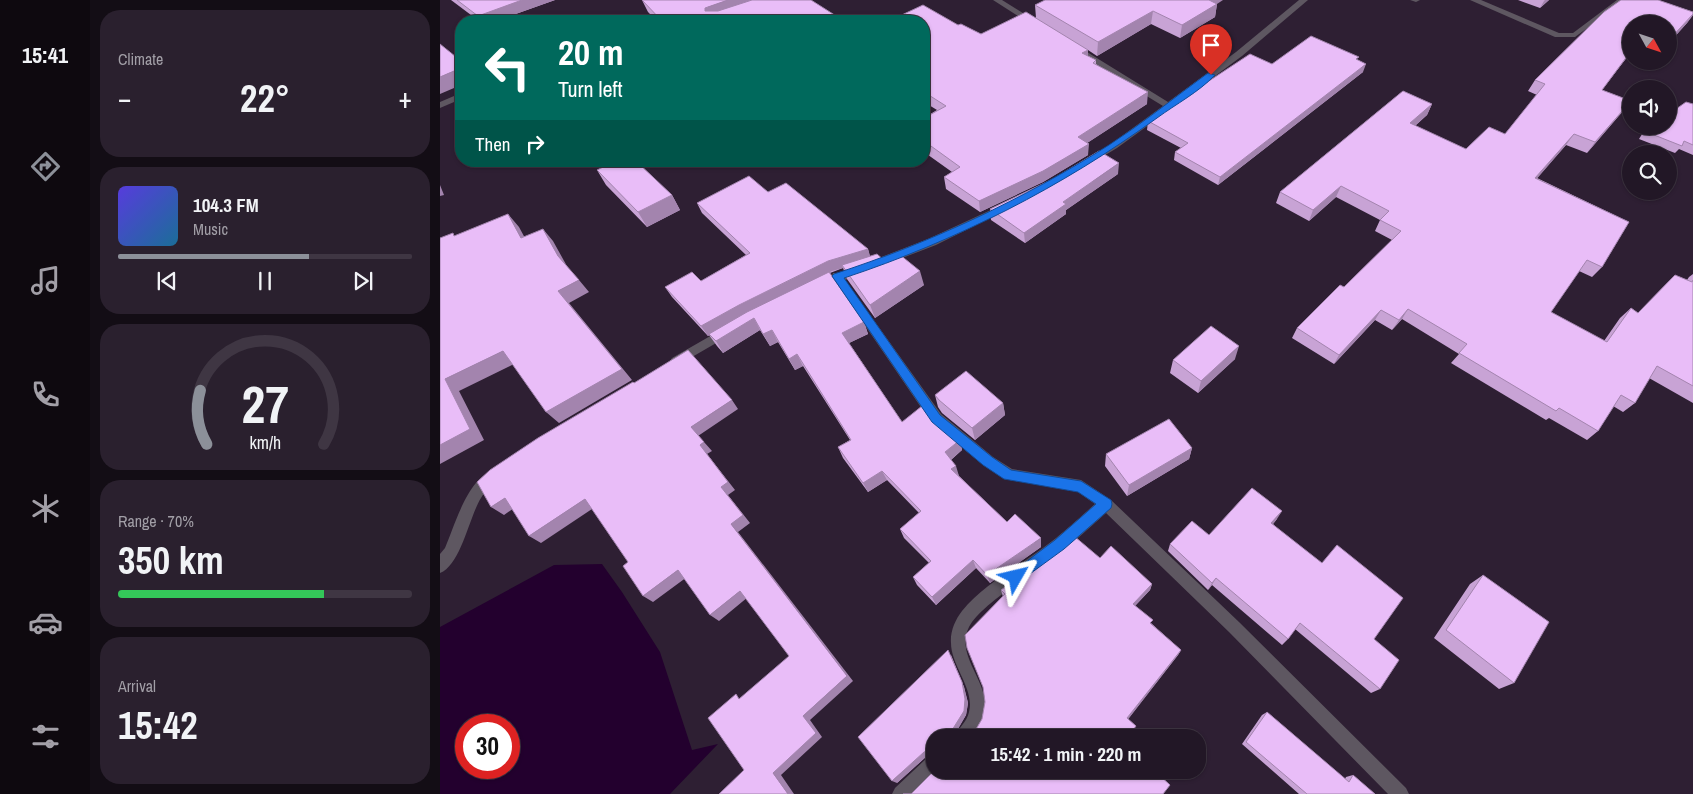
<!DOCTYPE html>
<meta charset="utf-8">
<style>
body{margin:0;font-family:"Archivo Narrow",sans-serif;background:#2a202e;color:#f1f3f6;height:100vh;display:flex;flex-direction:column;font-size:19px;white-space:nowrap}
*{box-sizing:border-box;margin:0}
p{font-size:16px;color:#a29fa7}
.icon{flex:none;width:28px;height:28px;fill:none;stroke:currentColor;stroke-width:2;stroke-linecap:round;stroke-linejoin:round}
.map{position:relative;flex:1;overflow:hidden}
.drawer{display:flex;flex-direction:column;gap:10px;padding:10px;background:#130d15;width:350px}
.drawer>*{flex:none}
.banner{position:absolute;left:15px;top:15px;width:475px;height:152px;border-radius:20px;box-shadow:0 1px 4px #0004,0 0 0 1px #3f3643;background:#00695c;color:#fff;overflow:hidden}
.needle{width:32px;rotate:130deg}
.controls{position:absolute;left:1182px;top:15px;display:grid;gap:10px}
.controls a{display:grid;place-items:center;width:55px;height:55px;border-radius:50%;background:#221726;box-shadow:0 1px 4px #0004,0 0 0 1px #3f3643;font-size:25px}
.speed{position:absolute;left:15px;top:714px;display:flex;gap:10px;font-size:25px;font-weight:700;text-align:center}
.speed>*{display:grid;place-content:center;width:65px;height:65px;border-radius:50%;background:#221726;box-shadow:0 1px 4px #0004,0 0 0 1px #3f3643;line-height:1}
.speed .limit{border:8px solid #d22;background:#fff;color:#111}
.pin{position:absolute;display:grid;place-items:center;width:42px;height:42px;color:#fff;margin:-51px -21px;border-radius:50% 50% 50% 0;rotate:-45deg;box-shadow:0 0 5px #0007}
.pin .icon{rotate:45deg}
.me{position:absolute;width:55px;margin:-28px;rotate:53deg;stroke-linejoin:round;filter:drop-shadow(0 0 4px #0008)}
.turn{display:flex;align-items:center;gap:18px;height:105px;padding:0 20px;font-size:22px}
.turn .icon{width:65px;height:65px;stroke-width:2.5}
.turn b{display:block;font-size:35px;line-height:42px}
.then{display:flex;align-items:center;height:48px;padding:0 20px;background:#0003;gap:10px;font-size:19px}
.big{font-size:38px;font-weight:700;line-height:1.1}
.drawer .widget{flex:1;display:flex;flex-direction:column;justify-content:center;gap:8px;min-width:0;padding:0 18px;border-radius:20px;background:#2a202e}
.drawer .dial{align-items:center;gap:0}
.dial svg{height:130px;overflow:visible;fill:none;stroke:#3f3643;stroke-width:7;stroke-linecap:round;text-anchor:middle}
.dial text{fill:#f1f3f6;stroke:none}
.song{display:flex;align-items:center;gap:15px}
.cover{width:60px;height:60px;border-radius:8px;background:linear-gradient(135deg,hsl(250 70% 55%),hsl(200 70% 35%))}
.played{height:5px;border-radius:2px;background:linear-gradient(90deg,#8c9099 65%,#3f3643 65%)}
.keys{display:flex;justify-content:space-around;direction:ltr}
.heat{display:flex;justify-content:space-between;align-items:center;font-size:28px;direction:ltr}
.charge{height:8px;border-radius:4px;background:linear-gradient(90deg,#34c759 70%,#3f3643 0)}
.trip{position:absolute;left:486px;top:729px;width:280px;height:50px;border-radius:20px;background:#221726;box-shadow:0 1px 4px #0004,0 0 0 1px #3f3643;font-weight:700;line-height:50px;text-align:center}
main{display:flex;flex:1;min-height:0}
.dock{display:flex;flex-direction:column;width:90px;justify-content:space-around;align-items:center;background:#0e090f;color:#a29fa7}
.dock .icon{width:35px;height:35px}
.dock .on{color:#8c9099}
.dock b{font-size:22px;color:#f1f3f6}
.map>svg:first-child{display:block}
</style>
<main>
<nav class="dock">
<b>15:41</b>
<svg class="icon on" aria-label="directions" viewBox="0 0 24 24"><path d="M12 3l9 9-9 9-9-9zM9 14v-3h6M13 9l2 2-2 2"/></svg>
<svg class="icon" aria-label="music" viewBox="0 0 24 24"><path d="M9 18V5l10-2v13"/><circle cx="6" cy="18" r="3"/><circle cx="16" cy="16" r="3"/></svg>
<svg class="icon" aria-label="phone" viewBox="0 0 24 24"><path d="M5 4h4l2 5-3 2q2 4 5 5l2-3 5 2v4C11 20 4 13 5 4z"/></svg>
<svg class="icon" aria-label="climate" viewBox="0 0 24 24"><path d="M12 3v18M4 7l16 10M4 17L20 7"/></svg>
<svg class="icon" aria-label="car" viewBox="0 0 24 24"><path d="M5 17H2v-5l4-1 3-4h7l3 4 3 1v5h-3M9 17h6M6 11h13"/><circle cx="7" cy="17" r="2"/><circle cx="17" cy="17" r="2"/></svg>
<svg class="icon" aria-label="filters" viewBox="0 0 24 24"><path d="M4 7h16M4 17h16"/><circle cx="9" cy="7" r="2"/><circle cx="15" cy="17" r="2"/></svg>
</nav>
<section class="drawer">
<div class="widget"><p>Climate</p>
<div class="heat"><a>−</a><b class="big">22°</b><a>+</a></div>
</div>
<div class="widget">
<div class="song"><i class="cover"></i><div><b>104.3 FM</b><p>Music</p></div></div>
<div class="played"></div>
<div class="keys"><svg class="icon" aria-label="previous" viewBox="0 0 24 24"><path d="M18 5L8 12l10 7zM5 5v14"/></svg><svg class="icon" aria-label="pause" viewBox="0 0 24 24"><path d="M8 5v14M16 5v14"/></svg><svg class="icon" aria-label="next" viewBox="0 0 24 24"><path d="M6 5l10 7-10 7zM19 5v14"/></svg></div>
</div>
<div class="widget dial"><svg viewBox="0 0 100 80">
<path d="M14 69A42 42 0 1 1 86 69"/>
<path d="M14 69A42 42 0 0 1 10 36" stroke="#8c9099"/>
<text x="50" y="56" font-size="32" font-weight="700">27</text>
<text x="50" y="72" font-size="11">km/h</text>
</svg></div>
<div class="widget"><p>Range · 70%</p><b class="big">350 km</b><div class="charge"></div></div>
<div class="widget"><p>Arrival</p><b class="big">15:42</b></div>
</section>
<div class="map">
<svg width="1253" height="794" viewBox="0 0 1253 794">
<rect width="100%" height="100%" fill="#2e1f33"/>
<path fill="#23002e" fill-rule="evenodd" d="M162,564L182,592L220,652L252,750L278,744L230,794H0V627L114,565ZM26,725H69V768H26Z"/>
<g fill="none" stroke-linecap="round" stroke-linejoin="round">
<path fill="#5e5761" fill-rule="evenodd" d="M553,0H562L599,23L592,25Z
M859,0H868L802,56L732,108L677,148L652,163H646V159L671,144L723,106L641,56V52H647L728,102L796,52Z
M970,0H980L976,2Z
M1030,0H1041L1119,33H1133L1177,0H1186L1135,37H1115Z
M21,93V99L0,108V102Z
M566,203L570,204V208L496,245L405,280L501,414L553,457L572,469L641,480L671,500L799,622L966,788L969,794H948L789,632L666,513C650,527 634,542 617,555C596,571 540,605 529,627C511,664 570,692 533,738H514C518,728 527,722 529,712C535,689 511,666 511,643C510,632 515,620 522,611C543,585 576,568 603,548C621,535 638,519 655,504L638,492L564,479L543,465L491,422L396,283L380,289L374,285L376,282L392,276L393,273H400L488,239Z
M286,327L292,332L290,335L240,364H232L230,361L232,358Z
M52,471L57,473L59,477C55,486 45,490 41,498C29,517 21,565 0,573V554L5,548C15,525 27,480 52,471Z
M495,754V770H499L474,794H452L455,788L489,756Z"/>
</g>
<path fill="#c8a3d5" d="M11,0H115L56,21H39Z
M202,0L404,21H217L208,12Z
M1078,0H1109L1100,8Z
M1181,0H1218L1253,12V15L1247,23L1229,43V24H1191V57L1188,56L1162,90L1191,101L1183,111L1147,153L1126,145L1097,178L1189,222L1162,267L1152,277L1139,271L1111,312L1164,341L1180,318L1191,308L1198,313L1235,275L1247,280L1249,277L1253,274V403L1209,378L1195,403L1183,412L1173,406L1158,431L1147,440L1109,418L1106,420L1011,363L1019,354L962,319L952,330L935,320L894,364L852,338L857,328L900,285L904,287L952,240L935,231L940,220L896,197L869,221L836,203L840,192L963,91L992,104L987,115L975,126L1026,149L1049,127L1065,134L1097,95L1088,91L1095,80L1164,12Z
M777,4L775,17L740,38L711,24L657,56L648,50V56L656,60V64L707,104L647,143L648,155L603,182L540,212L506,189L504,177L512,172L484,152V118L497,110L484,102V21L518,25L541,34L596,18L595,5Z
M918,60L923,72L778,185L734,160L735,152L741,148L707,130L708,121L832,64Z
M1203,61H1212L1209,64Z
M1253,104V155L1239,149L1235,153L1199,139L1204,131Z
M157,170L232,195L240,210L207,227L166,185Z
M678,174L626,210V214L585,243L551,220L550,209Z
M328,192L428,249L430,257L446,262L484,285L435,318L407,279L403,268L390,273L424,322L428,334L409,343L462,422L486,413L520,440L522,450L511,460L519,476L567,522L601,547L550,583L536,568L496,605L477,585L473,577L489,563L464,538L460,529L479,513L447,480L428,492L403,458L398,447L410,440L363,366L355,370L338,342L330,346L320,330L283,353L277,346L269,335L268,336L232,297L225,287L261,281L306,255L262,213L257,203Z
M795,359L758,393L730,373L733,360Z
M495,395L563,403L565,415L535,440L502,413L498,407Z
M752,448L749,459L687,496L665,466L666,454Z
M837,519L833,524L934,639L940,689L931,693L855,629L848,639L842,645L772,585L768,590L728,551L730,544Z
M660,558L712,584L710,590L695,606L712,624L741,650L738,655L688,719L694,730L688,738H495L493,753L488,755L457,783L511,655L524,687L528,703L526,715L514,735L532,736L542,719L563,597L561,590Z
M1043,575L1074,683L1059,689L994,638L1030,584Z
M827,712L905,779L906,777L913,775L935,794H859L802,744L822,715Z"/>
<path fill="#a384ae" d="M82,0H115L56,21H42L38,16Z
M288,0H327L270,19L265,11V8Z
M767,0H783L777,4L775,17L740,38L742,25Z
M1105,0H1109L1100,8L1104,1Z
M713,11L711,24L657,56L658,42Z
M1253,15L1247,23L1229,43V40Z
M648,50V61L642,53Z
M926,64L923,72L778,185L780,177Z
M21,68V85L0,94V77Z
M708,92L707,104L638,149V137Z
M1191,101L1183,111L1147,153L1155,142Z
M992,104L987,115L965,134L970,123Z
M1134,134L1126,145L1088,189L1095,178Z
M649,144L648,155L603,182L540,212L539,201Z
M679,163L678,174L626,210V214L585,243L584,233L623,202Z
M0,185L4,195L0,196Z
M901,186L896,197L869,221L873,210Z
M232,195L240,210L207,227L198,212Z
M68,214L79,227L92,251L81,238Z
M103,229L113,241L128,268L118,256Z
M428,249L431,259L402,265L403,268L392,271L304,314L268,336L261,326L299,305L388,261Z
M480,271L484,285L435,318L430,305Z
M139,280L149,292L129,303L192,380L119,423L106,412L118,291Z
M968,309L962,319L952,330L959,320Z
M941,310L935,320L894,364L899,355Z
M314,318L320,330L283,353L276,341Z
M424,322L428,334L407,344L402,333Z
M332,330L338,342L330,346L323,334Z
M799,346L795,359L758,393L761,381Z
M63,351L76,363L19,391L44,440L0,464V445L5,379Z
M357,354L363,366L355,370L349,359Z
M292,400L298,409L258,436L251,427Z
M563,403L565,415L535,440L532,428Z
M520,440L522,450L508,462L505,452Z
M264,442L272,451L267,454L295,490L288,495L310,523L298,532L413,681L370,720L382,737L341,775L354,794H348L333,773L363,716L407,676L291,524L281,487L260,445Z
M752,448L749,459L687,496L689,485Z
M516,466L519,476L511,469Z
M442,471L447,480L428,492L423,483Z
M65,498L77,506L64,515L51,507Z
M145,499L155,507L101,543L89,536Z
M842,511L837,519L827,531L831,523Z
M601,538V547L550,583L547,575Z
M533,560L536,568L496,605L492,597Z
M238,570L247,577L213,602L203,596Z
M776,578L772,585L768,590L772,583Z
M712,584L710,590L691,610L693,604Z
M300,591L308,597L279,621L270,615Z
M508,650L524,687L528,703L526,715L513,738L509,735Z
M741,650L738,655L686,722L687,718Z
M491,749L494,752L488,755L457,783L452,781L484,752Z"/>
<path fill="#e9bdf8" stroke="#a384ae" d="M17,0H82L38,16Z
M202,0H288L265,8V11H278L312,0H371L404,21H222Z
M605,0H769L777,4L742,25L713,11L658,42L595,5Z
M1181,0H1218L1253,12V14L1229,40V24H1191V51L1162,90L1191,101L1155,142L1134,134L1095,178L1189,222L1162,267L1147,260L1111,312L1167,342L1191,308L1198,313L1235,275L1252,282L1253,280V386L1217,366L1195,403L1181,395L1158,431L1119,408L1116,411L1019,353L1027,344L968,309L959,320L941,310L899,355L857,328L900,285L904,287L961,231L940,220L949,211L901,186L873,210L840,192L963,91L992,104L970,123L1026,149L1049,127L1065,134L1105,84L1095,80L1164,12Z
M483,5L518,25L521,24L541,34L586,12L648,50L642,53L656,60L653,63L708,92L638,137L649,144L603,171L539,201L504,177L520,167L484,141V118L506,106L484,92V21H449Z
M871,36L919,57L916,59L926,64L780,177L735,152L748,143L708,121L810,54L832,64Z
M0,44L21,61V68L0,77Z
M1246,102L1253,104V145L1244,141L1242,146L1204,131L1212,126H1229V114Z
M659,151L679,163L623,202L626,204L584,233L550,209L613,179Z
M176,161H196L232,195L198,212L157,170Z
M309,176L328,192L346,183L428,249L388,261L299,305L261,326L225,287L252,272L261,281L310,253L257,203Z
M68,214L81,238L103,229L118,256L139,280L118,291L182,369L106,412L63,351L5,379L30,429L0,445V238L13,233L14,236Z
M437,254L446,262L459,254L480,271L430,305L402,265Z
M389,272L424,322L402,333L462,422L482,406L486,413L520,440L505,452L516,466L511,469L567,522L575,514L601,538L547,575L533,560L492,597L473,577L491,561L460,529L481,511L442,471L423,483L398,447L411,440L357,354L349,359L332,330L323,334L314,318L276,341L269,334L307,312Z
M771,326L799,346L761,381L733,360Z
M248,350L292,400L251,427L264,442L260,445L288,482L281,487L303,515L291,524L407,676L363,716L376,733L333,773L348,794H279L304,770L268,718L296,694L299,699L349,656L300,591L270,615L238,570L203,596L183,566L188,562L145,499L89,536L65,498L51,507L37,482L50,470L98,438L193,382L194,383Z
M526,371L563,403L532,428L499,400L495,395Z
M729,419L752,448L689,485L666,454Z
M812,488L842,511L831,523L882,563L897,545L963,598L934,639L959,660L940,689L860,623L848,639L776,578L772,583L730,544L752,521L769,535Z
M634,536L660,558L671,546L712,584L693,604L713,620L710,623L741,650L687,718L696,726L687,738H495V766H493V751L491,749L484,752L452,781L418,737L508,650L522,682L525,699L524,711L509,735L532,736L542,719L545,702L543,687L527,648L525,635L565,594L561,590Z
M1043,575L1109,622L1074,683L1006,630Z
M827,712L909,782L913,775L935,794H867L806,742Z
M495,770H714L730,785L723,794H463H471Z"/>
<path fill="#1a73e8" stroke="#114b97" d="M768,73L775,75C759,92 736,104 717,118C622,187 516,241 404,278L500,415L552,457L571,470L641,481L671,500L672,504L671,508L624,549L576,584L571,582L569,577L571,573L615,540L656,504L638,492L564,479L543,465L492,422L392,276L394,274C490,243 584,199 669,145C703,123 735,97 768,73Z"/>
</svg>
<div class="controls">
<a><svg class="needle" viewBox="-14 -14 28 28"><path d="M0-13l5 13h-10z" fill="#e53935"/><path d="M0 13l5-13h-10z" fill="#a29fa7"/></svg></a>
<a><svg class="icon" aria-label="sound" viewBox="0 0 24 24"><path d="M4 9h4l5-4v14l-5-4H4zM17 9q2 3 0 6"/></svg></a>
<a><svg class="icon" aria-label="search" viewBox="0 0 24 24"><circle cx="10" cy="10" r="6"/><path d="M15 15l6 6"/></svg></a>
</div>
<div class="speed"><div class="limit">30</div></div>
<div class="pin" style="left:771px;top:75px;background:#d93025"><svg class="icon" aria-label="arrive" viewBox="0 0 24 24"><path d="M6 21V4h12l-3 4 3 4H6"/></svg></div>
<svg class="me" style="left:576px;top:577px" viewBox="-20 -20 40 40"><path d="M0-17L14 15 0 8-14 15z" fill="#1a73e8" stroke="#fff" stroke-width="4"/></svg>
<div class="trip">15:42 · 1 min · 220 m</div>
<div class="banner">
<div class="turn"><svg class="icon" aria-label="left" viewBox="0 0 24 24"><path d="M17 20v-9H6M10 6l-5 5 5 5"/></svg><div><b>20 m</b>Turn left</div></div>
<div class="then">Then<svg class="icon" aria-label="right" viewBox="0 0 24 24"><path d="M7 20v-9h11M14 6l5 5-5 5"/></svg></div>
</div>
</div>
</main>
